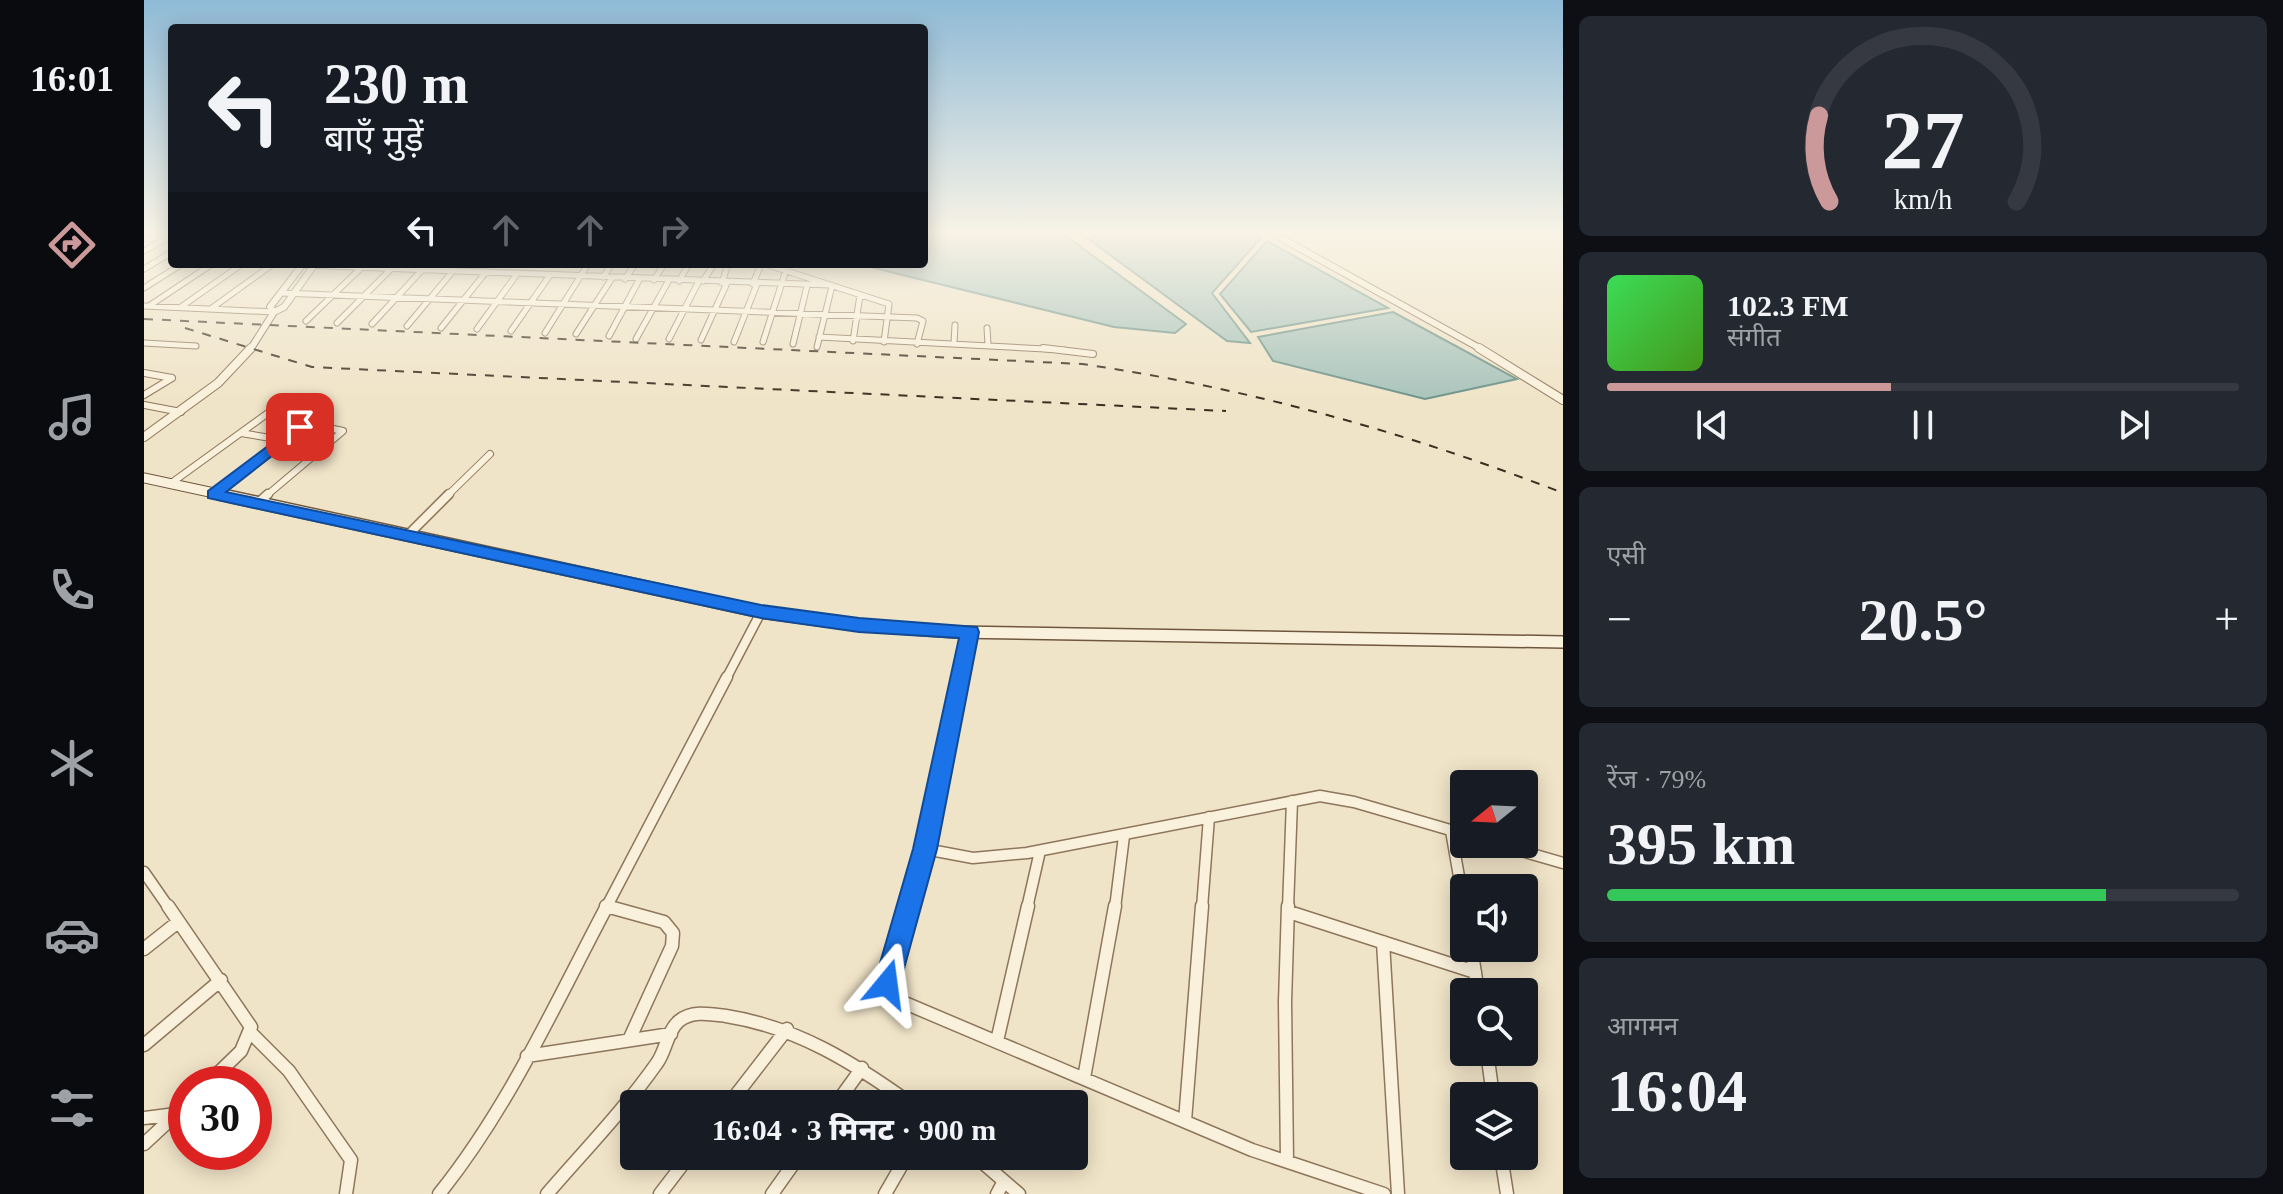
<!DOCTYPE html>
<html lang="hi">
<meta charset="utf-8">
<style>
body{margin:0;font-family:"Times New Roman","Noto Sans Devanagari",serif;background:#242831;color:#f1f3f6;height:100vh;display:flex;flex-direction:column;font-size:30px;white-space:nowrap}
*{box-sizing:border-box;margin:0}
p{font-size:26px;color:#9ea1a6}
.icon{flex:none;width:44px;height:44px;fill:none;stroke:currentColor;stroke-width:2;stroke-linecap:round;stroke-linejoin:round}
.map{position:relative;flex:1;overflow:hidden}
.drawer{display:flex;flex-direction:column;gap:16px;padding:16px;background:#0d0f14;width:720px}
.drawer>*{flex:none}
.hud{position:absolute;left:24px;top:24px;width:760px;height:244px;border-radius:8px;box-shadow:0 4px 20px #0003;background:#171b24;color:#f1f3f6;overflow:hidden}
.needle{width:52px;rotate:252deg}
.controls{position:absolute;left:1306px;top:770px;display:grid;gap:16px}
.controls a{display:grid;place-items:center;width:88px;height:88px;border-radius:8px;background:#171b24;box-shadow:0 4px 20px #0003;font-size:40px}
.speed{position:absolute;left:24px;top:1066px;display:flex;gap:16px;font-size:40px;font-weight:700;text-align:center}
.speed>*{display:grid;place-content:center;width:104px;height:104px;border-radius:50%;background:#171b24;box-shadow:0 4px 20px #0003;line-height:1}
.speed .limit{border:12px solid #d22;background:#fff;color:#111}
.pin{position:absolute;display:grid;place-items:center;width:68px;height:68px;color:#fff;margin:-34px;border-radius:16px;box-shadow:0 4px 12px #0006}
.me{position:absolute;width:88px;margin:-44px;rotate:16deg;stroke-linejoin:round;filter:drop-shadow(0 0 6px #0008)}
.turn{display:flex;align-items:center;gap:28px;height:168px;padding:0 24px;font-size:36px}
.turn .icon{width:104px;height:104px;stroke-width:2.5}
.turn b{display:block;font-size:56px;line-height:68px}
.lanes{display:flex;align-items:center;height:76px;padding:0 24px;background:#0003;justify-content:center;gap:40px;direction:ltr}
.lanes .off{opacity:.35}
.big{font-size:60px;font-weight:800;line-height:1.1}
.drawer .card{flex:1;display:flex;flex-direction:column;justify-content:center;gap:12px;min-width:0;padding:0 28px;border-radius:12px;background:#242831}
.drawer .dial{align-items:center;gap:0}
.dial svg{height:208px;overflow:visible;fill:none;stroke:#363941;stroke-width:7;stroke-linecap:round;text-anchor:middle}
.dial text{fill:#f1f3f6;stroke:none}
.song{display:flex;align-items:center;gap:24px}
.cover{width:96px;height:96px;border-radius:12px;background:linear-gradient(135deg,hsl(130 70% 55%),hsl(100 70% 35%))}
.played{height:8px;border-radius:4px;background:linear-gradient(90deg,#cc999b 45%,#363941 45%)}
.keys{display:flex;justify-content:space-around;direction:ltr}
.heat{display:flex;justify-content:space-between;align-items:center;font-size:44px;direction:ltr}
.charge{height:12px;border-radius:6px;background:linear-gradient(90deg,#34c759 79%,#363941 0)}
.trip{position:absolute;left:476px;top:1090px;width:468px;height:80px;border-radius:8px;background:#171b24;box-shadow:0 4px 20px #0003;font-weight:800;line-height:80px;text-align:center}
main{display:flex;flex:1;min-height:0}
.dock{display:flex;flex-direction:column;width:144px;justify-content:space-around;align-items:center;background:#090b0e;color:#9ea1a6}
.dock .icon{width:56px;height:56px}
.dock .active{color:#cc999b}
.dock b{font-size:36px;color:#f1f3f6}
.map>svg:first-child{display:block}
</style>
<main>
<nav class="dock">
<b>16:01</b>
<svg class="icon active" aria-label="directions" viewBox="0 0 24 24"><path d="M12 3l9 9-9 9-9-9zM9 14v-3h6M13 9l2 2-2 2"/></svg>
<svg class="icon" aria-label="music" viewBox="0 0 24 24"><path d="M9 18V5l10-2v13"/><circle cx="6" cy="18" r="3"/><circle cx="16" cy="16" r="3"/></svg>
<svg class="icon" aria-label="phone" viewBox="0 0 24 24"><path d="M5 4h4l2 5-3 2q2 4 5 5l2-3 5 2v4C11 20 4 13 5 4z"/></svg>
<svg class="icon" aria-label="climate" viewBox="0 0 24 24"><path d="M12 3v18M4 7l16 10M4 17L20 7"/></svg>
<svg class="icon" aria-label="car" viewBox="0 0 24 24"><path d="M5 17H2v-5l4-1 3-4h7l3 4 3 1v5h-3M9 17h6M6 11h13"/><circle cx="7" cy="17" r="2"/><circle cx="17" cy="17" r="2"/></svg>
<svg class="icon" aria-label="filters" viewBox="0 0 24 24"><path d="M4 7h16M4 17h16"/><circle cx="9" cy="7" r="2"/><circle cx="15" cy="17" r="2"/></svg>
</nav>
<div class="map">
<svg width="1419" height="1194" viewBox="0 0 1419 1194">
<rect width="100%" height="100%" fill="#f0e4c8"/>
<path fill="#a9c4bc" stroke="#6f938a" stroke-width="2" d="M780,233H918L1042,324L1031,333L970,327L714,264H780Z
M977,233H1108L1117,238L1068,293L1106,343L1083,341L943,238Z
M1123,241L1244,308L1107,332L1076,294Z
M1249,312L1373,379L1281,399L1129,361L1114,337Z"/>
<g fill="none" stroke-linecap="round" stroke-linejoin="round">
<defs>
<path id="minor-far4" d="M0,239L19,237
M0,251L25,237
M621,264L745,304L740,342
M158,265L686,285
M0,269L28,252
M459,277L468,264
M481,279L491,264
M510,280L520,264
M535,281L545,264
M559,281L570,264
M578,283L584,264
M609,284L617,264
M0,288L38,264
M137,293L773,318L779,321L773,344
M0,306L130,312
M5,306L68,264
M37,307L98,264
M68,308L129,264
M162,321L217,268
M193,323L246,270
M228,324L278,270
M263,326L309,271
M297,328L342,272
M843,328L844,344
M333,329L373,274
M367,331L406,275
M401,333L444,264
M432,334L468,278
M465,336L495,280
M675,337L920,350
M492,339L525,280
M525,339L555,281
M557,340L583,283
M709,341L716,295
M590,342L613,284
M619,342L642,270
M0,343L52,346
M810,343L811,325
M649,344L663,286
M673,347L688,286"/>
<path id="minor-far3" d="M899,348L949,354
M0,373L28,378
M0,395L28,378
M0,405L37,412
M97,433L138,440
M26,484L131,408
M70,494L156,427L166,424L199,431L122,496
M303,496L346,454"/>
<path id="minor-far2" d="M114,503L124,494
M264,535L305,494
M582,679L617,612
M816,679L826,632"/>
<path id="minor-far1" d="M1307,831L1320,905
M1353,844L1419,863
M781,849L829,858L883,853L1176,796L1210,802L1320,834
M0,872L25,908
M462,906L470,908
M462,908L583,677
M764,908L781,849L817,677
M883,908L896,851
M971,908L980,836
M1058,908L1065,817
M1144,908L1148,801"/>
<path id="minor" d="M24,906L107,1027L97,1051L63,1084
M462,906L520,922L529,933L528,946L485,1040
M764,906C759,927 736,982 749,998L1108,1150L1240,1194
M1145,912L1331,972
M1239,942L1254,1194
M1327,948L1334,992
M0,949L34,922
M107,1033L145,1071L207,1160L202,1194
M853,1041L884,906
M0,1045L77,980
M1343,1052L1349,1096
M383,1056L527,1034
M940,1078L971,906
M585,1104L643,1029
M692,1104L718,1068
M0,1118L32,1114
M1041,1121L1058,906
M0,1144L42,1105
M831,1156L875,1194
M1357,1156L1363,1194
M1143,1161L1141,1002L1144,906
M295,1194C365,1107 411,1004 463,906
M403,1194C440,1151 480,1110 513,1063C522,1051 523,1031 535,1021C548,1010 567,1014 582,1016C653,1027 710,1063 767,1104
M516,1194L545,1156
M628,1194L655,1156
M741,1194L763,1156
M853,1194L860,1181"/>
<path id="tertiary-far1" d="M1128,233L1339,350
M130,312L140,307L171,264
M106,350L130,312L126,307L159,264"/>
<path id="tertiary" d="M1335,348L1419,400
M0,437L74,383L107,348"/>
<path id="secondary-far1" d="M0,478L84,496"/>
<path id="secondary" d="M75,494L617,612L715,625L812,632L1419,642"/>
</defs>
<use href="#minor-far4" stroke="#8d765c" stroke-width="7"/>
<use href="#minor-far3" stroke="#8d765c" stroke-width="8"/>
<use href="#minor-far2" stroke="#8d765c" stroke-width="11"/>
<use href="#minor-far1" stroke="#8d765c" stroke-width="13"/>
<use href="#minor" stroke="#8d765c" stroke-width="15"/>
<use href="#tertiary-far1" stroke="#8d765c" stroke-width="8"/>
<use href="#tertiary" stroke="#8d765c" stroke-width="10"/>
<use href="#secondary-far1" stroke="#6f573f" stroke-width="11"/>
<use href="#secondary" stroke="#6f573f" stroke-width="14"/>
<use href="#minor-far4" stroke="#faf1dc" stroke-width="5"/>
<use href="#minor-far3" stroke="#faf1dc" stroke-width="6"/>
<use href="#minor-far2" stroke="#faf1dc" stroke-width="8"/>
<use href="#minor-far1" stroke="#faf1dc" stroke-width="10"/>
<use href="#minor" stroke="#faf1dc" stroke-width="12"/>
<use href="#tertiary-far1" stroke="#faf1dc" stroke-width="6"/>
<use href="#tertiary" stroke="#faf1dc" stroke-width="8"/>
<use href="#secondary-far1" stroke="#faf1dc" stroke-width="9"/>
<use href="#secondary" stroke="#faf1dc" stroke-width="11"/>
<path stroke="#3d2e20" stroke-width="2" stroke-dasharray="9 9" stroke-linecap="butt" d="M0,319L938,364C1104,388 1262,432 1419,493
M41,328L168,367L1082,411"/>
</g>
<linearGradient id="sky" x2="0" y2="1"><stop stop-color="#8fbad6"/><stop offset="0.58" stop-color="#f8f3e6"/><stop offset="1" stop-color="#f8f3e6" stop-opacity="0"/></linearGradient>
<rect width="1419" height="400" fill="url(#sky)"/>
<path fill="#1a73e8" stroke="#114b97" stroke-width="2" d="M156,422L161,424V430L82,492L617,605L715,618L833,627L835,632L793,849L753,994L743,998L734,994L730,984L769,849L815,638L715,632L617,618L64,498V491Z"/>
</svg>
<div class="controls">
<a><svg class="needle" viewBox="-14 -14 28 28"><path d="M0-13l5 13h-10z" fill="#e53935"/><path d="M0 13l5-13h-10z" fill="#9ea1a6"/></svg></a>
<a><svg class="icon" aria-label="sound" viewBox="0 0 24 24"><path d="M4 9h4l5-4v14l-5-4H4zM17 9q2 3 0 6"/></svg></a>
<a><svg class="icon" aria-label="search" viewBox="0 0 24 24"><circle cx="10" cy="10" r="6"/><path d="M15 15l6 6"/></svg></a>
<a><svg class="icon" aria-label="layers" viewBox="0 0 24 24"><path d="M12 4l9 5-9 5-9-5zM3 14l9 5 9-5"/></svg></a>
</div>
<div class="speed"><div class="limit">30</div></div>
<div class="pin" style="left:156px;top:427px;background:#d93025"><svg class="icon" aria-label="arrive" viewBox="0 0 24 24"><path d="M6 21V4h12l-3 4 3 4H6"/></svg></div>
<svg class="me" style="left:743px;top:984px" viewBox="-20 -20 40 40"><path d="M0-17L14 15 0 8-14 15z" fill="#1a73e8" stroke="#fff" stroke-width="4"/></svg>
<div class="trip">16:04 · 3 मिनट · 900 m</div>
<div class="hud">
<div class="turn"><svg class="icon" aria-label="left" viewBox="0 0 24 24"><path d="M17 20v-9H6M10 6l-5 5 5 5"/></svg><div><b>230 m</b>बाएँ मुड़ें</div></div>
<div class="lanes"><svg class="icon" aria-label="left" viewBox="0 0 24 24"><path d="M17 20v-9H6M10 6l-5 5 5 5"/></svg><svg class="icon off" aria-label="ahead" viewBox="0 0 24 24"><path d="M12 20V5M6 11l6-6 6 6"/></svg><svg class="icon off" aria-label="ahead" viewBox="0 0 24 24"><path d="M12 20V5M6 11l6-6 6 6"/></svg><svg class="icon off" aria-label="right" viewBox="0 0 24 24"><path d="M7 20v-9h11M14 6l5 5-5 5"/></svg></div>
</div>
</div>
<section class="drawer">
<div class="card dial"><svg viewBox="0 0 100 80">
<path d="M14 69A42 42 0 1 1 86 69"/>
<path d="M14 69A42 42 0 0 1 10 36" stroke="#cc999b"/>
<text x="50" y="56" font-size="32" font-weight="700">27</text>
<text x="50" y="72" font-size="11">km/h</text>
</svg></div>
<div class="card">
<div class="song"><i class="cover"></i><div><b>102.3 FM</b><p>संगीत</p></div></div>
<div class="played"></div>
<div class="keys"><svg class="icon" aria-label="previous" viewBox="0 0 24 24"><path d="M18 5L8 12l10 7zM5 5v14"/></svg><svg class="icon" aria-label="pause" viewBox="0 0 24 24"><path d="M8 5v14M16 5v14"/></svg><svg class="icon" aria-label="next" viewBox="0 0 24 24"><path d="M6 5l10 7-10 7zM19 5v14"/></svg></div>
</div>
<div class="card"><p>एसी</p>
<div class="heat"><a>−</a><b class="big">20.5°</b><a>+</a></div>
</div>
<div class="card"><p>रेंज · 79%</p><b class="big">395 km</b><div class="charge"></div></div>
<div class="card"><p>आगमन</p><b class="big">16:04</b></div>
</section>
</main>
